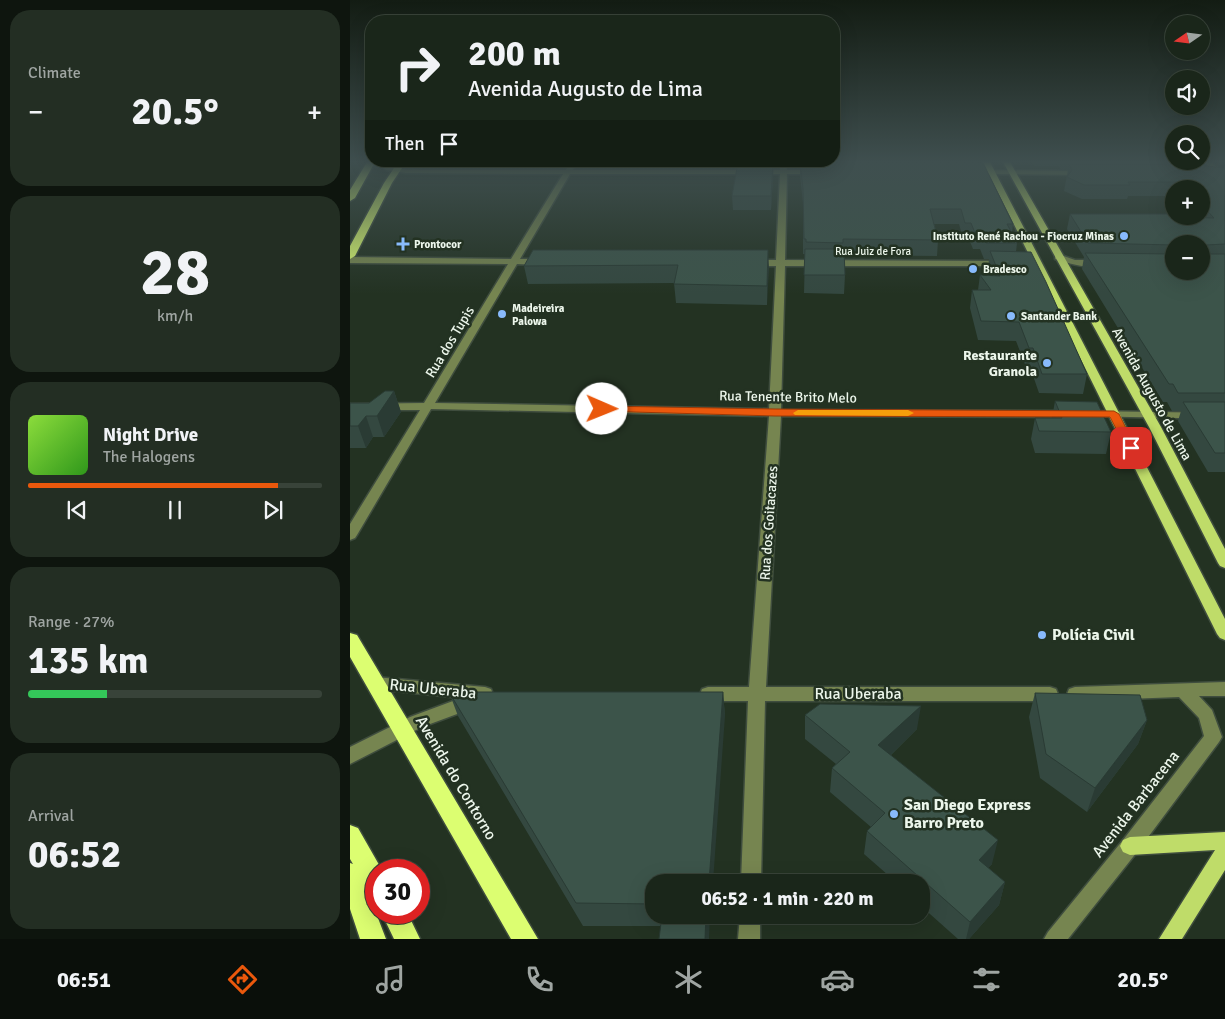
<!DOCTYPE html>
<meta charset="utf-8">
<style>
body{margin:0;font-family:Signika,sans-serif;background:#232e23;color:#f1f3f6;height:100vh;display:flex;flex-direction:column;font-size:19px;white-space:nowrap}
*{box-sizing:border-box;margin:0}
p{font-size:16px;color:#9fa5a2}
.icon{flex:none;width:28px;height:28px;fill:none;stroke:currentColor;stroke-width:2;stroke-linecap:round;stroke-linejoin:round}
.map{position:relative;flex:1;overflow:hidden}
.drawer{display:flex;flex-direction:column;gap:10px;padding:10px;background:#0e150e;width:350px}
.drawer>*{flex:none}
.guide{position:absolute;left:15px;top:15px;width:475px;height:152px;border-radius:20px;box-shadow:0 5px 20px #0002,0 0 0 1px #384339;background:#1a261a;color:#f1f3f6;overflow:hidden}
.needle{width:32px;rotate:256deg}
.tools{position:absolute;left:815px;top:15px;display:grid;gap:10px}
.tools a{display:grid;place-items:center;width:45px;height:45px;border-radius:50%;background:#1a261a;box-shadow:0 5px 20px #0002,0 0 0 1px #384339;font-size:25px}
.speed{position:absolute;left:15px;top:859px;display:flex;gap:10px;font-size:25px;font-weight:700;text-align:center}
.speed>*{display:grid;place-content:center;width:65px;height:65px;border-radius:50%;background:#1a261a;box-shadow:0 5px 20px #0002,0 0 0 1px #384339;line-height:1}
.speed .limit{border:8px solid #d22;background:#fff;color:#111}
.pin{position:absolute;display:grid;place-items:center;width:42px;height:42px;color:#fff;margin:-21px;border-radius:10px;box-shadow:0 2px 8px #0006}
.me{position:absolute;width:55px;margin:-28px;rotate:91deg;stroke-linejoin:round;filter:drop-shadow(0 0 4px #0008)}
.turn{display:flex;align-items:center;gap:18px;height:105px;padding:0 20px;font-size:22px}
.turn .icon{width:65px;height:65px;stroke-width:2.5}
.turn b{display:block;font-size:35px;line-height:42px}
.then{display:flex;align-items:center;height:48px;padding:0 20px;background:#0003;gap:10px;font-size:19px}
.big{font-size:38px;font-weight:800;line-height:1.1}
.drawer .widget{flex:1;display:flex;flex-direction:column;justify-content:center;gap:8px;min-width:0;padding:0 18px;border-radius:20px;background:#232e23}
.drawer .dial{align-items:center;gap:0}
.dial b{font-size:65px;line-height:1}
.song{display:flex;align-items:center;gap:15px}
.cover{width:60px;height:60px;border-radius:8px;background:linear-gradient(135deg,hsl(90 70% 55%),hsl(110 70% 35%))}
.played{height:5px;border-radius:2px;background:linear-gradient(90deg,#ea580c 85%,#384339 85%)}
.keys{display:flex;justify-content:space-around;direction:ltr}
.heat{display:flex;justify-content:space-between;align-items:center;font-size:28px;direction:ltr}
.charge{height:8px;border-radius:4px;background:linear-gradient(90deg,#34c759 27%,#384339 0)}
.trip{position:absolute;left:295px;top:874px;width:285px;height:50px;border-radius:20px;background:#1a261a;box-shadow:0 5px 20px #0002,0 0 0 1px #384339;font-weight:800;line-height:50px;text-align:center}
.menu{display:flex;height:80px;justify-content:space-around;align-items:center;background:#0a0f0a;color:#9fa5a2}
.menu .icon{width:35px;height:35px}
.menu .on{color:#ea580c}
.menu b{font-size:22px;color:#f1f3f6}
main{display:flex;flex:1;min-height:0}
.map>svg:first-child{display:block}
</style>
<main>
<section class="drawer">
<div class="widget"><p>Climate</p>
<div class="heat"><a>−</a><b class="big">20.5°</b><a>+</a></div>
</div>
<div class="widget dial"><b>28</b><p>km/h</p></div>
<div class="widget">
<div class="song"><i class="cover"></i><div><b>Night Drive</b><p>The Halogens</p></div></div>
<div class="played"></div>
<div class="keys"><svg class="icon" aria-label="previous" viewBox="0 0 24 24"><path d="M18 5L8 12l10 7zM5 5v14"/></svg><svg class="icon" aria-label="pause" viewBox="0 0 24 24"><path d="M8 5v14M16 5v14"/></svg><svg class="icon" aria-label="next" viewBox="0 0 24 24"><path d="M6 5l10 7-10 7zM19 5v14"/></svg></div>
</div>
<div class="widget"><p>Range · 27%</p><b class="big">135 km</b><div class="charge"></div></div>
<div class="widget"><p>Arrival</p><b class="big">06:52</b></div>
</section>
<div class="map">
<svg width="875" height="939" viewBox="0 0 875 939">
<rect width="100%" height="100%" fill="#233222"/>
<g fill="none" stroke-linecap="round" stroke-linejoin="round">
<defs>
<path id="minor" d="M29,162C36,162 38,166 45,168C54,170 63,169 72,170H216L220,162H227L223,170H430L431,162H437V170H466L470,172L466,174H437L435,260L657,261V265L654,266H435L431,410L717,411L723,414L717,417L431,416L416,687H700L706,689L708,694L706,699L700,701H415L411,882H391L398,701H358L352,699L350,694L352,689L358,687H399L419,416L81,409L7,535L5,538L0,540V524L70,410H0V404L74,403L158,264L0,263V257L161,259L213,174L56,173L36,170ZM220,174H430L426,260H402L398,263L402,266H426L419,409L85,403L167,264L192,265L196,262L192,259H170Z
M854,162H861L875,175V181Z
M626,170L734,171L738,173L734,175L629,174L625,172Z
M708,254L725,260H749L753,263C742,271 717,263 705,259V255Z
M737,411L875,413V419L733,416L731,414L733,412Z
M25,677L135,687L141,689L143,694L141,699L127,700L126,707L72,727L0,764V747L60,717L111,698L25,689L19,688L17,683L19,678Z
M875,682V696H849L862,710L872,737L869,742L787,852L718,939H694L698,932L773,840L854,736L849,718L829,697L725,701L719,699L717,694L719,689L725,687Z
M390,915H410V939H388Z"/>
<path id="major" d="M633,162H640L875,619V640L870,638L867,634Z
M653,162H660L811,427L875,549V568L870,566L868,563L799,427Z
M875,832V870L832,939H809L865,850L780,855L773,852L770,846L773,840L780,837Z"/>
<path id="highway" d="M17,162H25L5,198L0,201V190Z
M48,162H56L42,183L5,256L0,259V246L34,183Z
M0,633L7,635L188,939H161L0,657Z
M0,825L8,828L32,870H26V895L18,892L36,939H10L0,909V863L3,864L0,859Z
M31,912H57L70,939H44Z"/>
</defs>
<use href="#minor" stroke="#3f4d3e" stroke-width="3"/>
<use href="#major" stroke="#3f4d3e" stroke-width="3"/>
<use href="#highway" stroke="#3f4d3e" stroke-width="3"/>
<use href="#minor" fill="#768550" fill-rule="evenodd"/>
<use href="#major" fill="#bfdc69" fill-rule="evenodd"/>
<use href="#highway" fill="#dcfe71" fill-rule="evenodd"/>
</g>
<path fill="#344840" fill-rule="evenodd" d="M388,162H424L421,210H383L382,196Z
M447,162H627L663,224L662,233L667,243L666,252L737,374L733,394L689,393L680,367H676L666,341L628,340L620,308L622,290H628L630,275H641L638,268L639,259H634L630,249H623L619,239L613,238L609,224H584L588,240L587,256L494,255L495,275L494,294L454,293L455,254H453V203L450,175V167H447Z
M682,162H837V165L875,168V472H858L828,421L831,411H822L817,402H813L732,269L734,257L717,229L720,214L826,217L846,218L845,216H851V189H824V196H778L777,199H732L714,191L718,170H711L709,166H685ZM824,244H851L824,271Z
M418,250L417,305L326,303L324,283L178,284L174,266Z
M44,391L51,412L34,437H23L16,448H0V403H19Z
M705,401L761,432L756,454L685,453L681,439L685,418H702Z
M99,692H373L375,716L304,882V915H360L310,926H233L108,716Z
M685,693L797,720L788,744L737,812L690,778L679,717Z
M455,715L567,729L541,755L642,864L638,868L655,882L649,905L619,939H608L571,906V882H546L514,854L517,831L521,827L480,792L482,768L486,764L455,739Z"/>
<path fill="#2a3b34" d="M423,162V175L421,210V196Z
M418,250L419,268L417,305V286Z
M44,391L51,412L34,437L27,416Z
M16,416L23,437L16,448L8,426Z
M373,692L375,716L363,882H359Z
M571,706L567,729L526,769L528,745Z
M797,720L788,744L737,812L745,788Z
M648,840L642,864L624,884L629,860Z
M655,882L649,905L619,939H616L620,922Z
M356,915H360L359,939H355Z"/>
<path fill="#3c544a" stroke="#2a3b34" d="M388,162H423L421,196H382Z
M450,162L633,163L663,224H657L667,243H636L632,233H625L621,223H615L611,209H580L588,240L493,239V243L456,242V239H454L453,188Z
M719,164L847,165L875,168V244L856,245L854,252L856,254H875V393H828L823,384H819L735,253L824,254V271H851V244H824V245L738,243L720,214H823L824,216L826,217L864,218L851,204V189H837L831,182H778L780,185H734L717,177L722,170Z
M455,249H494L495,275H454Z
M183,250H418L417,286L324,284L328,265L174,266Z
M640,251L681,252L696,282L737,374H692L683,348H679L669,322L631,321L622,290H641L630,275L650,276Z
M35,391H44L27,416H16L8,426H0V403H19Z
M705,401L747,402L761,432L689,431L685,418H712Z
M833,402H875V453H865Z
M99,692H373L359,882H304V904L226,903Z
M685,693L790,695L797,720L745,788L696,754Z
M470,704L571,706L528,745L648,840L629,860L655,882L620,922L517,831L535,813L482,768L500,752L455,715Z
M312,915H356L355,939H309Z"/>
<linearGradient id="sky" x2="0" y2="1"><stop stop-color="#131c13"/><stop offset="0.55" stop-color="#3f4f4f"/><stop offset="1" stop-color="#3f4f4f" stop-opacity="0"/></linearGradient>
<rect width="875" height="294" fill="url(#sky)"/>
<path fill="#ea580c" stroke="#983908" d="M252,406L425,409L764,411L769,414L786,448L785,450H777L760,417L425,416L248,411L246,409L248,407Z"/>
<path fill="#f59e0b" d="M448,410H558L564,413L558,416L445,415L443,413Z"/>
<g fill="#88bafc" stroke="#233222" stroke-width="2">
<circle cx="774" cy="236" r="5"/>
<path d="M50.5 236.5h5v5h5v5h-5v5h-5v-5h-5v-5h5z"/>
<circle cx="623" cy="269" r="5"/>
<circle cx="152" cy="314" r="5"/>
<circle cx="661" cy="316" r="5"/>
<circle cx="697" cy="363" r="5"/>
<circle cx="692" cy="635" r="5"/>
<circle cx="544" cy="814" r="5"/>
</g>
<g text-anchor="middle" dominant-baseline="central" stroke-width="5" stroke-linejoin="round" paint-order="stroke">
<g font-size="11" font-weight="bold" fill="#ecf6eb" stroke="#233222" text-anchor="start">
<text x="764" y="236" text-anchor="end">Instituto René Rachou - Fiocruz Minas</text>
<text x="64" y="244">Prontocor</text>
<text x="633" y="269">Bradesco</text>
<text x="162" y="308">Madeireira<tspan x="162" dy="13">Palowa</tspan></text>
<text x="671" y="316">Santander Bank</text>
</g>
<g font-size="11" fill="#ecf6eb" stroke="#233222">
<text x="523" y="251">Rua Juiz de Fora</text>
</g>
<g font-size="14" fill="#ecf6eb" stroke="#233222">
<text transform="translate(100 342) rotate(-59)">Rua dos Tupis</text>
<text transform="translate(802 394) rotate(61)">Avenida Augusto de Lima</text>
<text transform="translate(438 397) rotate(1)">Rua Tenente Brito Melo</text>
<text transform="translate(419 523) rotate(-86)">Rua dos Goitacazes</text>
</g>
<g font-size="14" font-weight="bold" fill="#ecf6eb" stroke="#233222" text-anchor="end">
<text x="687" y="355">Restaurante<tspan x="687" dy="16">Granola</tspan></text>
</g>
<g font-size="16" font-weight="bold" fill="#ecf6eb" stroke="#233222" text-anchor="start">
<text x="702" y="635">Polícia Civil</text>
<text x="554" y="805">San Diego Express<tspan x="554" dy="18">Barro Preto</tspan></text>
</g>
<g font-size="16" fill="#ecf6eb" stroke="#233222">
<text transform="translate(83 689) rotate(6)">Rua Uberaba</text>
<text x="508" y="694">Rua Uberaba</text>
<text transform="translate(106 778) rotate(59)">Avenida do Contorno</text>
<text transform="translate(786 804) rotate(-52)">Avenida Barbacena</text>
</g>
</g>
</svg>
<div class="tools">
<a><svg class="needle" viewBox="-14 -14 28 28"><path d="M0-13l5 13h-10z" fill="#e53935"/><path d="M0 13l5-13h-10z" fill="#9fa5a2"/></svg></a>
<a><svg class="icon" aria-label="sound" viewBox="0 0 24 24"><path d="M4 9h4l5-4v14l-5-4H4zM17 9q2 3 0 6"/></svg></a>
<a><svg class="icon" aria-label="search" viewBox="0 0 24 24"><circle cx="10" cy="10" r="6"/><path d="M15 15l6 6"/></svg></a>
<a>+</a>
<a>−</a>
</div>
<div class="speed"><div class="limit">30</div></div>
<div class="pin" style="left:781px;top:448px;background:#d93025"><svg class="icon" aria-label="arrive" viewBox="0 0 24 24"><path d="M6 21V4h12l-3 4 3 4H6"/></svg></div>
<svg class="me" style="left:252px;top:409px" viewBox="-20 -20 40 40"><circle r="19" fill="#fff"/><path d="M0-13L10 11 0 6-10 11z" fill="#ea580c"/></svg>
<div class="trip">06:52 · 1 min · 220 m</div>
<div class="guide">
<div class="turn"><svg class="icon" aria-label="right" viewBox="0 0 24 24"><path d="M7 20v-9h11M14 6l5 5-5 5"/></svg><div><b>200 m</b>Avenida Augusto de Lima</div></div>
<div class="then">Then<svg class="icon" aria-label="arrive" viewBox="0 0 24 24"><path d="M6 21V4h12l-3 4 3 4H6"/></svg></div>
</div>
</div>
</main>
<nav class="menu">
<b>06:51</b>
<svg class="icon on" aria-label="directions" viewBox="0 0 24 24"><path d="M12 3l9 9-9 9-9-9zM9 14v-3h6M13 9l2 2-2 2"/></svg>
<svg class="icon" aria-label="music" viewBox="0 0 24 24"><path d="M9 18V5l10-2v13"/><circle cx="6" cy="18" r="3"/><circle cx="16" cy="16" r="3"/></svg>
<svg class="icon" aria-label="phone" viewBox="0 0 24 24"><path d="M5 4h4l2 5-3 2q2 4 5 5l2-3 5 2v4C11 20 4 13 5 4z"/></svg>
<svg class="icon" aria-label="climate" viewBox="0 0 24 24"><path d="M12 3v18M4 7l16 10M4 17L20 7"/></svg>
<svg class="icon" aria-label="car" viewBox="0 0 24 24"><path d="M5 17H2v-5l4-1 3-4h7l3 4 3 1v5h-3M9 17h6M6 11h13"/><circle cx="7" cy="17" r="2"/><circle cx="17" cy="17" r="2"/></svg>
<svg class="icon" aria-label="filters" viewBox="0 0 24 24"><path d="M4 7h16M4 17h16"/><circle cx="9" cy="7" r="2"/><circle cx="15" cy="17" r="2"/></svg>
<b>20.5°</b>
</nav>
